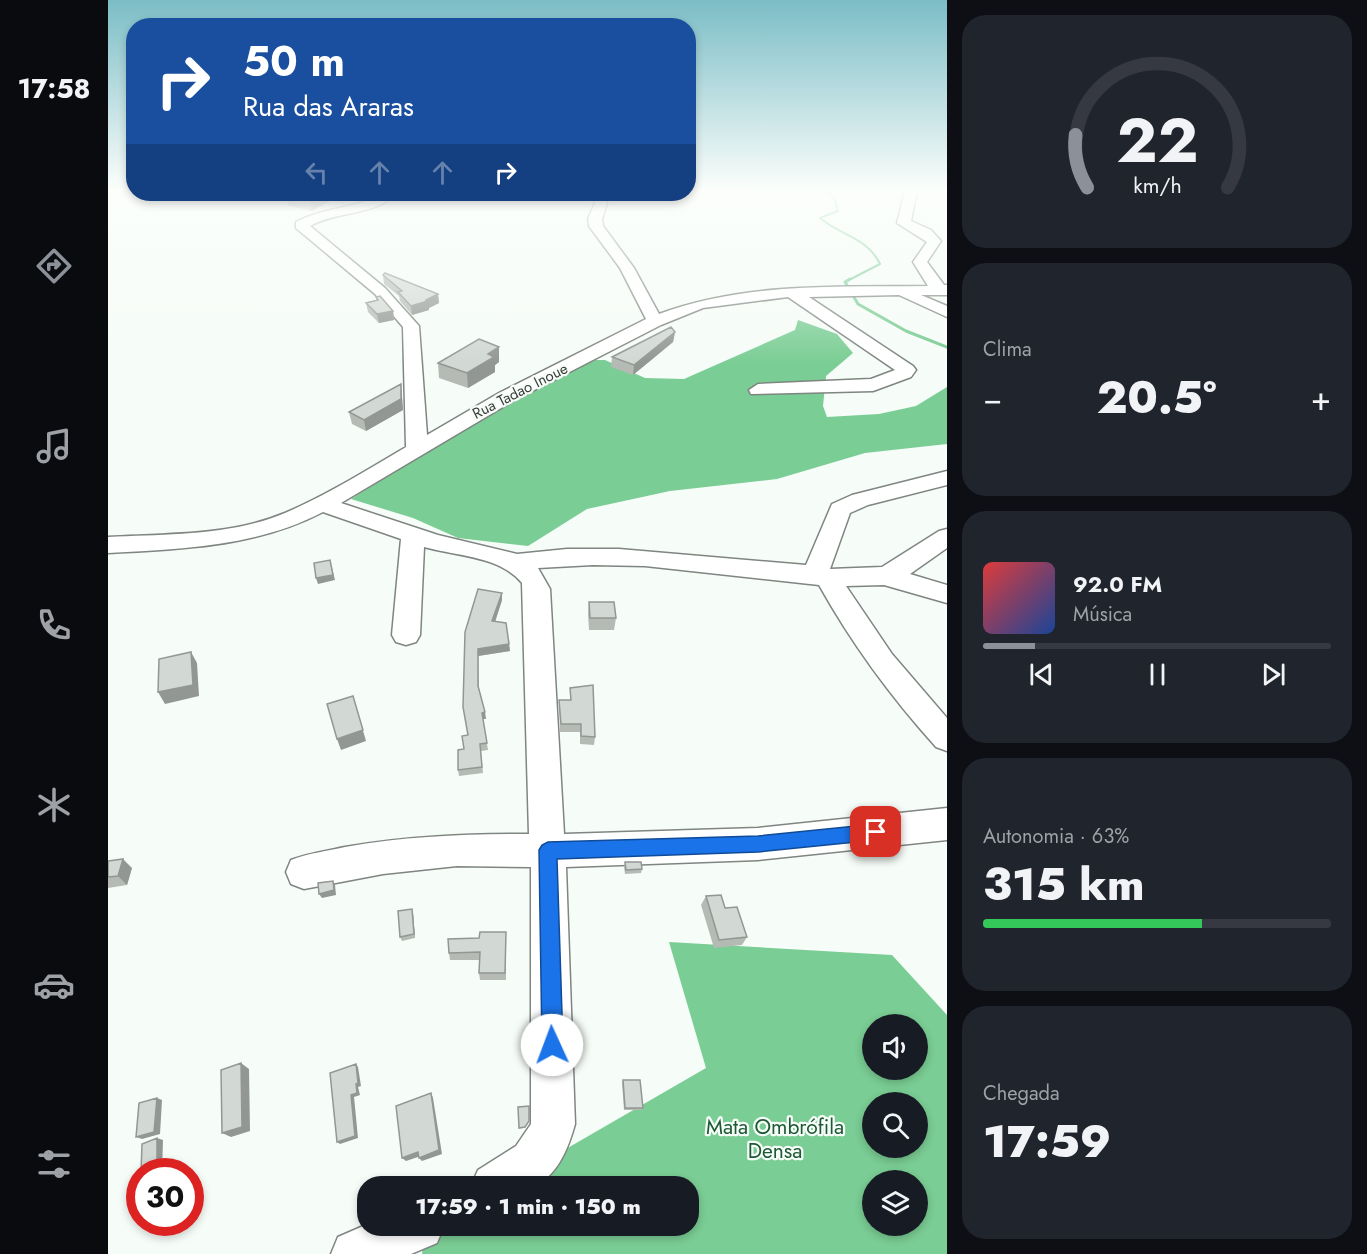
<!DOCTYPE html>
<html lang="pt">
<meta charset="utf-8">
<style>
body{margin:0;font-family:Jost,sans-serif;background:#20242c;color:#f1f3f6;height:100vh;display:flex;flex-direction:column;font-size:22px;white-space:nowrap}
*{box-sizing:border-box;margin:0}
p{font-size:20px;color:#9ea1a6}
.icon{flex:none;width:33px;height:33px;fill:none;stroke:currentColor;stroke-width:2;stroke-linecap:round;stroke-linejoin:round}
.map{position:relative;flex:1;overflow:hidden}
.sheet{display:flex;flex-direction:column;gap:15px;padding:15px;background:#0d0f14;width:420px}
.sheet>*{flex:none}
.guide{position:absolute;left:18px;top:18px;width:570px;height:183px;border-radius:24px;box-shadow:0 3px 9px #0003;background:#1a4fa0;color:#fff;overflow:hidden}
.tools{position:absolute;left:754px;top:1014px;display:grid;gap:12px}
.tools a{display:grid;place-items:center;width:66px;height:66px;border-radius:50%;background:#171b24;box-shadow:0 3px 9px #0003;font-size:30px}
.speed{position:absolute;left:18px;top:1158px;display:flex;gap:12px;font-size:30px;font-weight:700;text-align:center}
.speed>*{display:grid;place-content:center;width:78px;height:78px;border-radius:50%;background:#171b24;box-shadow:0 3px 9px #0003;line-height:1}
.speed .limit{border:9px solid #d22;background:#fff;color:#111}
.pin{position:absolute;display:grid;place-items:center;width:51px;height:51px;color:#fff;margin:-26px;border-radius:12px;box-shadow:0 3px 9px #0006}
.me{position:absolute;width:66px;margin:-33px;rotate:358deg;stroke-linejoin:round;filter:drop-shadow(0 0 4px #0008)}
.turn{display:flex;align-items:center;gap:21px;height:126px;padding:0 18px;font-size:27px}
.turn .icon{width:78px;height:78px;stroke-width:2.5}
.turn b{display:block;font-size:42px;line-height:51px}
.lanes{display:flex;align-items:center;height:57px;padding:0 18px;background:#0003;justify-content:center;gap:30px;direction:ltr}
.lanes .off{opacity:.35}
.big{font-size:45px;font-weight:800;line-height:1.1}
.sheet .tile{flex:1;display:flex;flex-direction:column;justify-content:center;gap:9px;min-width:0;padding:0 21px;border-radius:24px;background:#20242c}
.sheet .dial{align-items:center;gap:0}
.dial svg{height:156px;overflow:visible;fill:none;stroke:#363941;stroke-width:7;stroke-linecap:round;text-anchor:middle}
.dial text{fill:#f1f3f6;stroke:none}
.song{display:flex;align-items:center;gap:18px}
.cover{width:72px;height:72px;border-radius:9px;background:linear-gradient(135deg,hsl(0 70% 55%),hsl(220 70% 35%))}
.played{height:6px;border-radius:3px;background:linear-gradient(90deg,#8c9099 15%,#363941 15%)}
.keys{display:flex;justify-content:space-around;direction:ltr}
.heat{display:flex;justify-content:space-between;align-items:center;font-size:33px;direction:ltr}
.charge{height:9px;border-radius:4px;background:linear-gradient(90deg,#34c759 63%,#363941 0)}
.trip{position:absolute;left:249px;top:1176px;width:342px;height:60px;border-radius:24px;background:#171b24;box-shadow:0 3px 9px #0003;font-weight:800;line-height:60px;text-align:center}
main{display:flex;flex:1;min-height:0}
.tab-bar{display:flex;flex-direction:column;width:108px;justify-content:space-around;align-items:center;background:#090b0e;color:#9ea1a6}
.tab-bar .icon{width:42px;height:42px}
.tab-bar .on{color:#8c9099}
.tab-bar b{font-size:27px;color:#f1f3f6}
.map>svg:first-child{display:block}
</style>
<main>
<nav class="tab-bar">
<b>17:58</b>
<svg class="icon on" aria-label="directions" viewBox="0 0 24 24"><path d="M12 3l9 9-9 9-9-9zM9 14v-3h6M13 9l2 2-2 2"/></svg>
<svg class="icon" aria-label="music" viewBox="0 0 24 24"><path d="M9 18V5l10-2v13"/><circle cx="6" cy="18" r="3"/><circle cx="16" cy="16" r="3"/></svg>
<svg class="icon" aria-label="phone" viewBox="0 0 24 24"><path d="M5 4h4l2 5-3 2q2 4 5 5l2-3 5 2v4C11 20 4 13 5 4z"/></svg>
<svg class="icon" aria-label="climate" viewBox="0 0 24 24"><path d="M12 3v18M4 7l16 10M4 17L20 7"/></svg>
<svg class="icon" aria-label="car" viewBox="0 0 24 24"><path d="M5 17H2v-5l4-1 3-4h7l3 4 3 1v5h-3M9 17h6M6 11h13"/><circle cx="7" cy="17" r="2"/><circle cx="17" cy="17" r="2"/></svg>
<svg class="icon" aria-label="filters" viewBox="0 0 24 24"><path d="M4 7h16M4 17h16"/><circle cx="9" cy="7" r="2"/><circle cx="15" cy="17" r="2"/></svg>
</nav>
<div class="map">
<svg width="839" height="1254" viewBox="0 0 839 1254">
<rect width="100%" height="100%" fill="#f6fcf7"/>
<path fill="#7acd94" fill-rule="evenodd" d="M690,320L729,334L745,353L718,376L715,406L719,417L771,414L808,406L839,387V444L757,453L669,479L562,491L479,509L420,546L350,538L305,518L243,499L425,384L478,360H497L537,378L576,379L687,330Z
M561,942L784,955L839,1015V1254H314L317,1231L328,1226H580V1186H394L598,1068ZM765,1024H810V1070H765ZM765,1102H810V1148H765ZM765,1180H810V1226H765Z"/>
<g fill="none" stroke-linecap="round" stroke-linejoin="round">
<path stroke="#78cb92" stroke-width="2" d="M716,188L726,198L730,211L712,218C733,236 759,237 772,264L739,281"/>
<path stroke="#78cb92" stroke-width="3" d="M742,279L737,282L750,304L798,331L839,347"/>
<defs>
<path id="minor" d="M793,188L809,190L803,221L823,230L833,241L819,262L836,285H839V295H813L839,306V317L791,295L701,297L805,366L808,370L803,377L765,391L643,394L641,390L650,384L763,379L787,370L680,297L595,308L553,325L405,401L233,503L330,535L409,554L459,549H511L698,565L724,504L744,495L839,471V485L760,505L742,513L722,569L774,567L831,531L839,529V548L802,574L839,585V603L776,585L738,586L784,654L839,718V751L828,747C783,697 744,644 711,585L537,566L485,565L430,568L442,589L456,834L650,828L839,808V840L650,860L458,867L467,1124C460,1149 451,1171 429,1186H363L370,1170L408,1146L423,1124V867L349,866L275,874L196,889L183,884L178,872L183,860C201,853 219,851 237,847C299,836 359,834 421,834L414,583C392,556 348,556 316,547L312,635L308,642L298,645L288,642L284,635L293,539L215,512C148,547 74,549 0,553V537C58,534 122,536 177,513C219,495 259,470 298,447L295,327L267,294L188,228V222C209,211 230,209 252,203C266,199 274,192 288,194C266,216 228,211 202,226L277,288L311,326L319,435L391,393L538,319L512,268L481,226L480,219L487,203L483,194H495L499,203L494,219L495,226L526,268L551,314C637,282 730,287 820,286L805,262L819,242L789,223L797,191Z
M260,1224V1226H336L329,1243L303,1254H223L230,1237Z"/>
</defs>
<use href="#minor" stroke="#7f8580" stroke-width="3"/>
<use href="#minor" fill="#fff" fill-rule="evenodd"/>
</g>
<path fill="#b5bab5" d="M188,194H234L204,211L181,206L179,198Z
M275,275L330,294L331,303L321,308V310L304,315L292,301L291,296L276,284Z
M268,297L285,311L286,320L271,323L260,312L258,303L268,301Z
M567,332L565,342L525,375L503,367L504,357Z
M391,347V362L387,365V372L360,388L331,378L330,363Z
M293,384L295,410L258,431L244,424L241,412Z
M394,593V600L387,622L401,644L402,651L370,656L371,688L378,719H375L380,750L373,751L375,773L351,776L350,770L360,735L357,632Z
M481,602L508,618L506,630H481L480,614Z
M462,688L487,737L486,745L472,744V732H452L451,700H462Z
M0,861L24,868L19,885L0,888Z
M517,862L534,869L533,873L517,874L516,867Z
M598,896L617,908L639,937L634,945L606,948L593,905Z
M305,913L307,938L294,941L292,937Z
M398,940V980H372L371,973L372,960H342L341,953Z
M515,1080L535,1108L533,1110H516L514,1083Z"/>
<path fill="#939794" d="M218,194H234L204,211L202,202Z
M330,294L331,303L321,308V310L304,315L303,306Z
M285,311L286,320L271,323L269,314Z
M567,332L565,342L525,375L526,365Z
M391,347V362L387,365V372L360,388L359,373L380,354Z
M293,384L295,410L258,431L256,420Z
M222,560L227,580L210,584L208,578Z
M394,593V600L385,628L384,621Z
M401,644L402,651L370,656L371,692L370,649Z
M83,652L89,663L91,696L57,704L50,692Z
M245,696L258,741L233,750L229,739Z
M377,712L378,719H374V713Z
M15,859L24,868L19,885L10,876Z
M225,881L227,885L228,895L214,898L211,894Z
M304,909L305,913L307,938L306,934Z
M133,1063L141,1069L142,1131L123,1137L114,1133Z
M248,1064L250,1067L253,1086L250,1087L252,1095L246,1097L250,1138L232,1144L229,1142L243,1095L248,1084Z
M323,1093L325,1098L334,1154L314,1161L311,1158Z
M49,1098L54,1100L52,1134L34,1139L28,1137Z
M49,1138L55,1140L54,1172H49Z
M310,1152L313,1156L298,1161L294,1158Z"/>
<path fill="#d2d8d3" stroke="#939794" stroke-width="1.5" d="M188,194H218L202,202L179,198Z
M277,273L330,294L318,300L320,301L303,306L290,292L294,291L275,275Z
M272,296L285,311L269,314L258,303L270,300L268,297Z
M563,327L567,332L526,365L504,357Z
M371,339L391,347L380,354L386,357L359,373L330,363Z
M293,384V399L256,420L241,412Z
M222,560L225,575L208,578L206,563Z
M370,589L394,593L384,621L398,623L401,644L370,649V686L377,712L374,713L379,743L372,744L374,767L350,770V750L356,749L354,736L360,735L355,707L357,632Z
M481,602H506L508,618H482Z
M83,652L85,685L50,692L51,659Z
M485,685L487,737L473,736V724H453L451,700H463L462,688Z
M245,696L255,730L229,739L219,704Z
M15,859L10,876L0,877V861Z
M517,862H533L534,869L518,870Z
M225,881L226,890L211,894L210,883Z
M613,895L617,908L629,907L639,937L611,940L598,896Z
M304,909L306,934L292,937L290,911Z
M372,932H398L397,973H371L372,952L341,953L340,939L371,938Z
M133,1063L134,1127L114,1133L113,1070Z
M248,1064L250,1083L248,1084L249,1093L243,1095L247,1136L229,1142L222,1073Z
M515,1080H532L535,1108H517Z
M323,1093L331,1150L311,1158L310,1152L294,1158L288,1106Z
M49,1098L46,1132L28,1137L31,1103Z
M421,1106V1121L417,1127L411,1128L410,1107Z
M49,1138V1172H33L34,1144Z"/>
<linearGradient id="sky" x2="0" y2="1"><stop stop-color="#7bbdc6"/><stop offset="0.52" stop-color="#fbfefb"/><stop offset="1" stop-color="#fbfefb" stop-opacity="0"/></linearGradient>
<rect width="839" height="364" fill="url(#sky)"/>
<path fill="#1a73e8" stroke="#114b97" stroke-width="1.5" d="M768,824L774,826L777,832L774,837L768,840L650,852L449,859L455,1045L452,1053L444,1056L437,1053L434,1045L431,850L434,845L440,842L650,836Z"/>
<g text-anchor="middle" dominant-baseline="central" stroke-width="4.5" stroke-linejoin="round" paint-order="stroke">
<g font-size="15" fill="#3b3d3b" stroke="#f6fcf7">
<text transform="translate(412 391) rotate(-27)">Rua Tadao Inoue</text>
</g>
<g font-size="21" fill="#1d5934" stroke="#f6fcf7">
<text x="667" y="1127">Mata Ombrófila<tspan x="667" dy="24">Densa</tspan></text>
</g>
</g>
</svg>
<div class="tools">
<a><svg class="icon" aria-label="sound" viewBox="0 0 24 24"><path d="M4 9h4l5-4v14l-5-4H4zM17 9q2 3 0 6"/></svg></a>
<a><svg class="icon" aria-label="search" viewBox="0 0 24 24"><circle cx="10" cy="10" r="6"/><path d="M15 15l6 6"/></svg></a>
<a><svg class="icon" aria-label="layers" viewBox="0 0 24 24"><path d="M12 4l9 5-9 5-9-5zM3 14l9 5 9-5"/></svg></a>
</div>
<div class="speed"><div class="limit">30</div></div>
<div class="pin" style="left:768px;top:832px;background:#d93025"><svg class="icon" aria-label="arrive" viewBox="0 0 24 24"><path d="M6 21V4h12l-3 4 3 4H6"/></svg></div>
<svg class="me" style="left:444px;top:1045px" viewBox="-20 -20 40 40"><circle r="19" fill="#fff"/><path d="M0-13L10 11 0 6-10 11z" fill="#1a73e8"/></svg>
<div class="trip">17:59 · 1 min · 150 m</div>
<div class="guide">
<div class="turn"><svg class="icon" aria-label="right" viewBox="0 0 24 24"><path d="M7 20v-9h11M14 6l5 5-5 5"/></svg><div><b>50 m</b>Rua das Araras</div></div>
<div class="lanes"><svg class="icon off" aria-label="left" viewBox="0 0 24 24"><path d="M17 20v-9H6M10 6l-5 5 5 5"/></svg><svg class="icon off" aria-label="ahead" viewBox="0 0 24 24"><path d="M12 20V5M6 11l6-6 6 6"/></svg><svg class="icon off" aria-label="ahead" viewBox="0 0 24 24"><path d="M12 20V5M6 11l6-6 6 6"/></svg><svg class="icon" aria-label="right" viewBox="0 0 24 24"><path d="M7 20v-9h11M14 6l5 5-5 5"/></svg></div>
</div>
</div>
<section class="sheet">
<div class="tile dial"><svg viewBox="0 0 100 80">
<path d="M14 69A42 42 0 1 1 86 69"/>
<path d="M14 69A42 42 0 0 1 8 42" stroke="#8c9099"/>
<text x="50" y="56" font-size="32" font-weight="700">22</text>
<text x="50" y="72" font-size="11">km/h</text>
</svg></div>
<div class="tile"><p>Clima</p>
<div class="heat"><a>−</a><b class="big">20.5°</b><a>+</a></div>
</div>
<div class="tile">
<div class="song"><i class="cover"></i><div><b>92.0 FM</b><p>Música</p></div></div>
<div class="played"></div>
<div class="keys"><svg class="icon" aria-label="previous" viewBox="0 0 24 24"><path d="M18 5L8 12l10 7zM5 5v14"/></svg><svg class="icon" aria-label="pause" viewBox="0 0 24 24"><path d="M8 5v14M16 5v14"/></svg><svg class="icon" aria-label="next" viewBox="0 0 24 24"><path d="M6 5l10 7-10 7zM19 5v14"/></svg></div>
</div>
<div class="tile"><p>Autonomia · 63%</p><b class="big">315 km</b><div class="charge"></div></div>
<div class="tile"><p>Chegada</p><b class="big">17:59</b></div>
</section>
</main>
